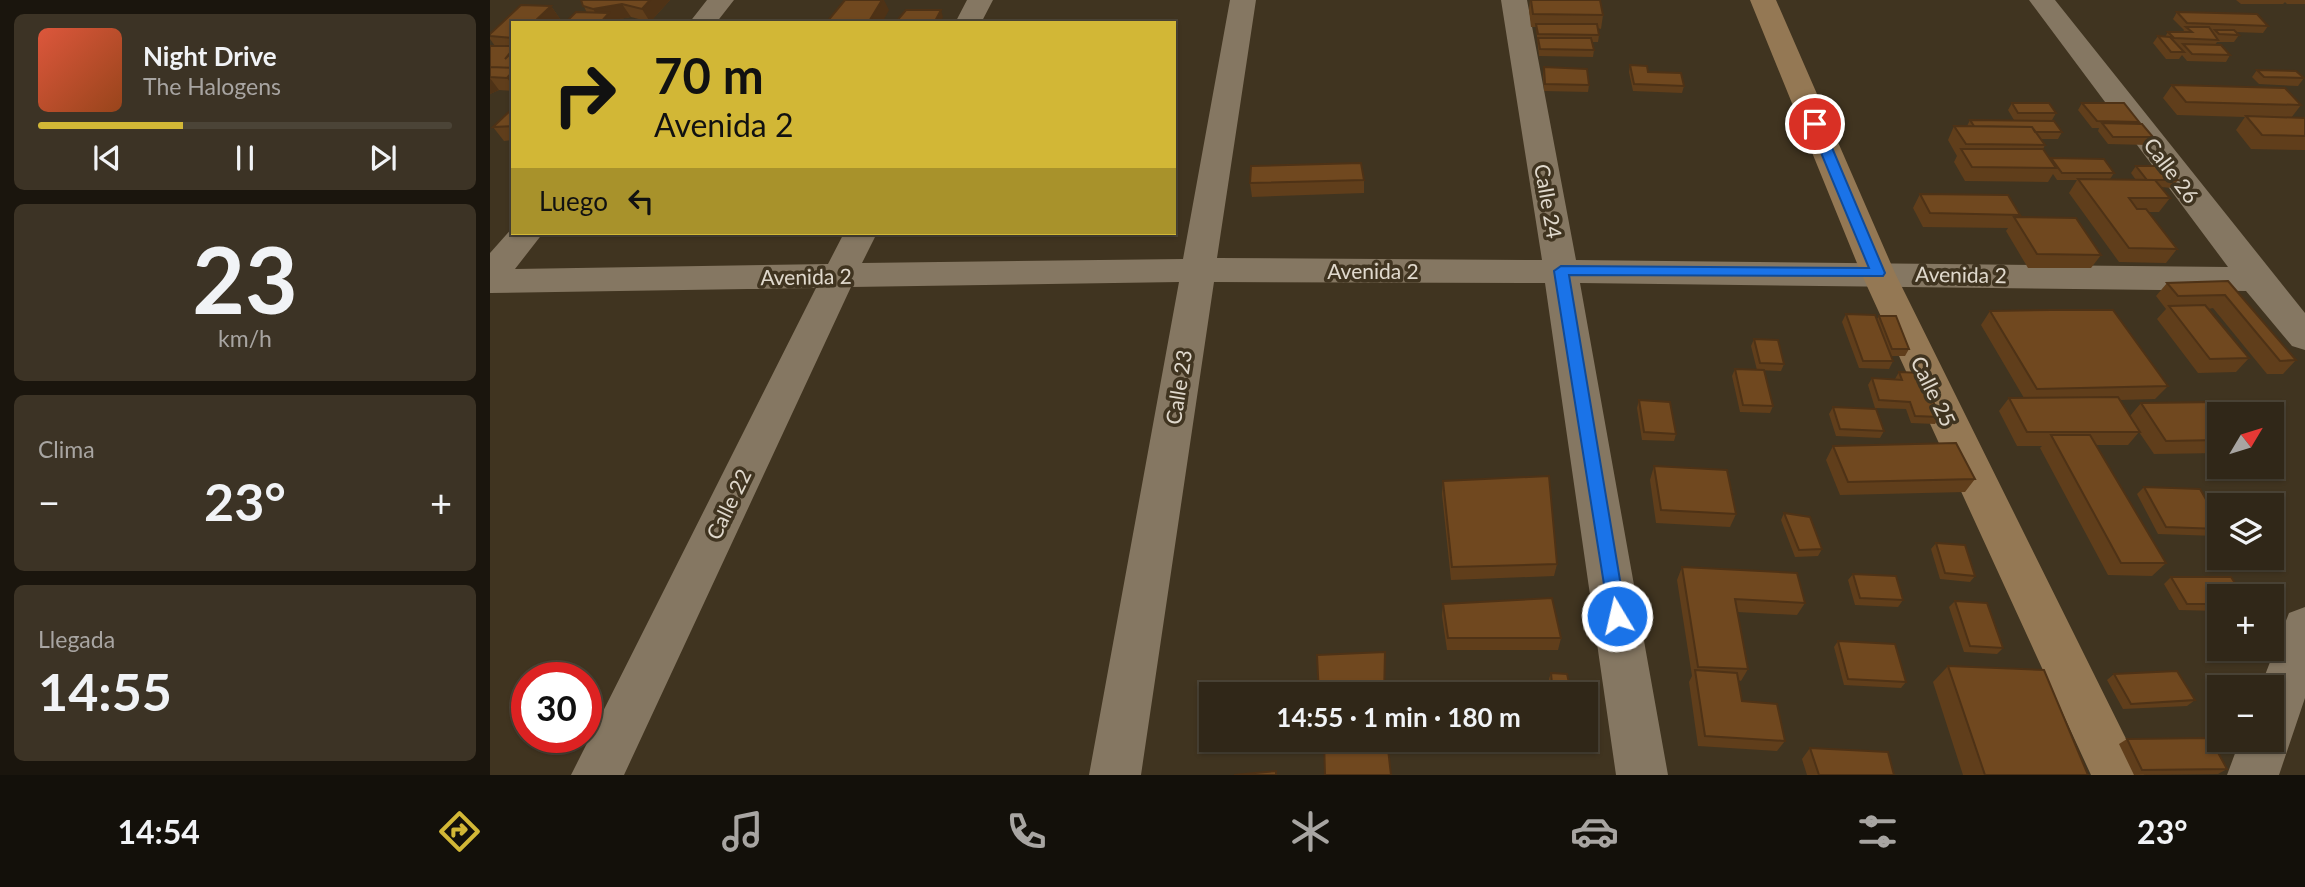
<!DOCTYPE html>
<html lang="es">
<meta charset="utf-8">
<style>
body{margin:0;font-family:Lato,sans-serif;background:#3c3325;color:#f1f3f6;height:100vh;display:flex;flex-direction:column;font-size:26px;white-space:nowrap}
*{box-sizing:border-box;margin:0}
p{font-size:23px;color:#a8a5a2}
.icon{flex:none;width:38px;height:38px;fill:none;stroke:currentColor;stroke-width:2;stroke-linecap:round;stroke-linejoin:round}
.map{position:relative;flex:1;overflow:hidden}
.details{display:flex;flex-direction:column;gap:14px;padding:14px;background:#1a150d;width:490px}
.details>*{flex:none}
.hud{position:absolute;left:21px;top:21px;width:665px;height:214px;border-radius:0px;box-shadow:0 2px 5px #0004,0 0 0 2px #4b4437;background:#d2b736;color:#111;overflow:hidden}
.needle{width:46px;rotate:52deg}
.fabs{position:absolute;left:1717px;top:402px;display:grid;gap:14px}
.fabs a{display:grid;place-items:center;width:77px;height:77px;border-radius:0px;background:#302718;box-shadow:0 2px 5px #0004,0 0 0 2px #4b4437;font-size:35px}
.speed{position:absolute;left:21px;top:662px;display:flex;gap:14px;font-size:35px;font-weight:700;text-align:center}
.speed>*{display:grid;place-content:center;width:91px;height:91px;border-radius:50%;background:#302718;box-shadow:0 2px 5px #0004,0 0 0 2px #4b4437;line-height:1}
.speed .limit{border:10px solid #d22;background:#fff;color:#111}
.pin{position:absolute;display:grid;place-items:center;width:60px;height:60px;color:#fff;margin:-30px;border:4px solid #fff;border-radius:50%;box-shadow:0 2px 7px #0007}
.me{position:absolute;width:77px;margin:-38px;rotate:351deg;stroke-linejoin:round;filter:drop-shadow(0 0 5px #0008)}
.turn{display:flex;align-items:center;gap:24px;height:147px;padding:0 28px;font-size:32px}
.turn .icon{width:91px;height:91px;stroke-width:2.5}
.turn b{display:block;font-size:49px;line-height:60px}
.then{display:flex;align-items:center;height:66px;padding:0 28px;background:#0003;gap:14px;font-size:26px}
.big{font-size:52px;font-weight:700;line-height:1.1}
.details .tile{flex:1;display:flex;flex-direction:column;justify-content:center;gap:10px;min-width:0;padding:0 24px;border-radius:10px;background:#3c3325}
.details .dial{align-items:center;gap:0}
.dial b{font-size:91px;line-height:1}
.song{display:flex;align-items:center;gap:21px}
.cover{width:84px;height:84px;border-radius:10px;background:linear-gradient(135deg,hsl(10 70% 55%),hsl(20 70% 35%))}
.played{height:7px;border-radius:4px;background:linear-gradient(90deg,#d2b736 35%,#4b4437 35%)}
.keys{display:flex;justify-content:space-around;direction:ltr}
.heat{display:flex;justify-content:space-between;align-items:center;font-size:38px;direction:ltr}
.trip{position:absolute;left:709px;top:682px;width:399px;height:70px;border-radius:0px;background:#302718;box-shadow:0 2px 5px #0004,0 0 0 2px #4b4437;font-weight:700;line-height:70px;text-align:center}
.tab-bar{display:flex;height:112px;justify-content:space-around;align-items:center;background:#13100a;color:#a8a5a2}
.tab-bar .icon{width:49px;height:49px}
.tab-bar .current{color:#d2b736}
.tab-bar b{font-size:32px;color:#f1f3f6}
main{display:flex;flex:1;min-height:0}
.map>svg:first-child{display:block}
</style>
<main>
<section class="details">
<div class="tile">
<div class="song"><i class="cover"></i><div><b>Night Drive</b><p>The Halogens</p></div></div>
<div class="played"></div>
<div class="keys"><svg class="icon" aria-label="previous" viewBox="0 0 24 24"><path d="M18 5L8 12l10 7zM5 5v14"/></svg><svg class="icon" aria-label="pause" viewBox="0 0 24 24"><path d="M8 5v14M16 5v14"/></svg><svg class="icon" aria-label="next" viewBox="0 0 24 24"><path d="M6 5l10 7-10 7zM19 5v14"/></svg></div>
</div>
<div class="tile dial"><b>23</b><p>km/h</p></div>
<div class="tile"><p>Clima</p>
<div class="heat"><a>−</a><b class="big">23°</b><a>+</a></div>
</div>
<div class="tile"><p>Llegada</p><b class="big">14:55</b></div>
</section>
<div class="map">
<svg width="1815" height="775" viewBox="0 0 1815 775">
<rect width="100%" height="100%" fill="#403420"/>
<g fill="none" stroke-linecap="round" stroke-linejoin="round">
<path fill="#857762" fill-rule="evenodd" d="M217,0H244L226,23H199Z
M477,0H503L491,23H465Z
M740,0H766L727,258L1052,260L1011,0H1037L1086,260L1738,267L1539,0H1565L1815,313V350L1802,346L1756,291L1090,283L1178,775H1126L1055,283L724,282L651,775H599L689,282L361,287L134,775H81L326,288L0,293V253L23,227V233H53L25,269L338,264L354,233H387L372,263L693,259Z
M1815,607V698L1789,775H1737L1750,740H1782V688H1770L1799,613Z"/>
<path fill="#947854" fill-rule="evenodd" d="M1260,0H1286L1405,273L1654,775H1601L1371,273Z"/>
</g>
<path fill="#603e1b" d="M91,0H180L160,22L141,17L123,20L125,23H75L97,13Z
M1040,0H1110L1113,15L1111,29L1108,28L1109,35L1108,42H1102L1104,50L1103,57L1049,56L1046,27H1041L1039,10Z
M1746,0H1815V4H1797L1795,2L1793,4H1751Z
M31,5L61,6L70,19L66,23H23V91L9,90L0,94V46H5L0,39V34Z
M1687,12L1778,26L1773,33L1745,32L1749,35L1744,42H1727L1725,45L1740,55L1736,62L1697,61L1692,55L1689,59H1676L1663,43L1668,36L1675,37L1678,32H1693L1694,30L1683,19Z
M1140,65L1194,86L1192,93L1143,91L1139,72Z
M1054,67L1099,85L1098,92L1054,91L1053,75Z
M1767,70L1814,78L1808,86L1769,84L1762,77Z
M1682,85L1811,105L1801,118H1815V150L1761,149L1746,130L1755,117L1687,115L1673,98Z
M1522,103L1566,113L1562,120H1524L1518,110Z
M1592,103L1649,122L1648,124L1663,137L1658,145L1618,144L1608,131L1609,128H1602L1588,110Z
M23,110V140L14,141L3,127Z
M1480,120L1572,132L1568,139H1551L1555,145L1553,149L1560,160L1561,158L1624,173L1620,179L1646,180L1641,173L1646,166L1688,180L1682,188L1671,187L1680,198L1669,212H1658L1687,249L1676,263L1629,262L1579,193L1587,180H1567L1563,174L1558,182L1475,181L1464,162L1467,156L1458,140L1464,126H1477Z
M874,180V193L762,197L760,183Z
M1430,194L1530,215L1528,217L1611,255L1601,268H1538L1516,231L1518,228L1433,227L1423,208Z
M1738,281L1806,360L1793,374H1777L1723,308L1718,309L1759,358L1746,372L1708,373L1667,319L1676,309L1666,296L1677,283Z
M1500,311L1678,386L1665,399L1629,400L1640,416L1651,403L1729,415V453L1664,454L1649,432L1638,445H1606L1676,563L1662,576L1618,575L1550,448L1552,446H1527L1509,411L1519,398H1534L1491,325Z
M1356,314L1387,319L1389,316L1419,349L1415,356H1401L1403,361L1399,369L1369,368L1352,322Z
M1264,339L1294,364L1291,371L1267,370L1261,346Z
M1245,369L1283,406L1280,413L1250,412L1242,376Z
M1409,372L1449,417L1445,424L1421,423L1416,409L1385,408L1378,385L1382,378L1405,379Z
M1149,400L1186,434L1184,441L1152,440L1147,408Z
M1343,407L1394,431L1390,438L1346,436L1339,414Z
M1343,446L1485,479L1475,492L1350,495L1336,460Z
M1164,466L1246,514L1240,527L1166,523L1160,480Z
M953,481L1067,564L1064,576L961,580L952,494Z
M1654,487L1729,522V533L1726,536L1668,534L1647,494Z
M1294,513L1332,549L1328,556L1305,557L1291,520Z
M1446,543L1485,576L1480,582L1450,579L1441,549Z
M1192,567L1315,603L1307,615L1247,612L1258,669L1251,681L1248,680L1252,701L1295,741L1287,751L1208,746L1199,682L1202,676L1187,580Z
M1363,574L1413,600L1408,607L1365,605L1358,580Z
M1681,577L1729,597V611L1689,610L1674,584Z
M1465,601L1513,648L1507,654L1474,652L1459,607Z
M953,604L1071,638L1068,650H957L952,616Z
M1348,641L1416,682L1411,688L1354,685L1344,647Z
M1458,666L1598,775H1473L1443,682Z
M1061,673L1082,695H1061L1059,679Z
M1624,674L1705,700L1697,706L1633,709L1617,680Z
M1637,739L1737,769L1728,774L1644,775L1629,744Z
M1320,748L1404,775H1317L1312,759Z"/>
<path fill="#4e3216" d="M160,0H180L160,22L152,9Z
M392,0H394L399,10L392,23H378Z
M132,4L141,17L123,20L125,23H110L111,22L103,9Z
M61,6L70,19L66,23H43Z
M451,10L453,17L450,23H444Z
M23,71V86L17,78Z
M0,78L9,90L0,94Z"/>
<path fill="#70481f" stroke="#4e3216" stroke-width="2" d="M91,0H160L152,9L132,4L103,9L93,6Z
M355,0H392L378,23H336Z
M1041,0H1110L1113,15L1043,14Z
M31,5L61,6L43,23H23V38L0,36V34Z
M416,10H451L444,23H405Z
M86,12L119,13L110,23H75Z
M1687,12L1767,14L1778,26L1697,23Z
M1046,24H1107L1109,35L1048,34Z
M1696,27H1719L1728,40L1684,38L1678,32H1702Z
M1725,30H1744L1749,35L1729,34Z
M1668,36L1680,37L1694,52H1681Z
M1048,38H1101L1104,50L1050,49Z
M1693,44L1731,45L1740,55L1702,54Z
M0,46H23V49L15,59L23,51V68L0,67Z
M1140,65L1157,66L1158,72L1191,73L1194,86L1144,84Z
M0,67L23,68V71L17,78L0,77Z
M1054,67L1097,69L1099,85L1055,84Z
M1767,70L1806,71L1814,78L1774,77Z
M1682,85L1795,88L1811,105L1696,102Z
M1522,103H1559L1566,113H1528Z
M1592,103H1634L1649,122L1607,121Z
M21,110H23V126L3,127Z
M1756,116L1815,118V136L1772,135Z
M1480,120L1564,121L1572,132H1545L1542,127L1484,126Z
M1612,123L1652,124L1663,137H1623Z
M1464,126L1542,127L1555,145L1476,144Z
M1471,149H1553L1566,168L1482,167Z
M1561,158L1614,159L1624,173H1572Z
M871,163L874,180L760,183L761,166Z
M1646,166H1675L1688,180H1657Z
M1588,179L1665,180L1680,198H1639L1647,209H1656L1687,249L1639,248Z
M1430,194L1518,195L1530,215L1440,213Z
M1524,217L1586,218L1611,255L1547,254Z
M1738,281L1806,360L1790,361L1735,295L1688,296L1677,283Z
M1715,305L1759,358L1720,359L1679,306Z
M1561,310H1623L1678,386L1547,389L1500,311Z
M1356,314L1385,315L1403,361H1373Z
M1389,316H1406L1419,349H1402Z
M1264,339L1288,340L1294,364L1270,363Z
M1245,369L1274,370L1283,406L1253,405Z
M1409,372L1433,373L1449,417L1425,416L1420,402L1389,400L1382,378L1412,380Z
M1628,397L1650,432H1537L1519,398Z
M1149,400L1180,402L1186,434L1154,432Z
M1731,402L1740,415H1729V440L1676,441L1651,403Z
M1343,407L1386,409L1394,431L1350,429Z
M1561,435H1600L1676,563H1631Z
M1466,443L1485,479L1358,482L1343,446Z
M1164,466L1237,470L1246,514L1171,510Z
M1059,476L1067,564L962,567L953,481Z
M1654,487L1710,489L1729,522V529L1676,527Z
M1294,513L1320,517L1332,549L1309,550Z
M1446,543L1475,545L1485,576L1455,573Z
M1192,567L1307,573L1315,603L1245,599L1258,669L1208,667Z
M1363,574L1406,576L1413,600L1370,598Z
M1681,577H1741L1754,597H1729V604H1697Z
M1062,598L1071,638H958L953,604Z
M1465,601L1497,603L1513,648L1480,646Z
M1348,641L1405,644L1416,682L1358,679Z
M895,652L894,695H829L827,655Z
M1458,666L1554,670L1598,775H1495Z
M1205,670L1247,673L1252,701L1287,704L1295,741L1215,736Z
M1687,671L1705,700L1641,704L1624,674Z
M1061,673L1077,674L1082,695H1063Z
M1720,738L1737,769L1652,770L1637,739Z
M834,740H897L901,775H835Z
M1320,748L1398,752L1404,775H1329Z
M786,771V775H744Z"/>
<path fill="#1a73e8" stroke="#114b97" stroke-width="2" d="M1325,120L1332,124L1395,273L1393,276L1079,275L1136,616L1134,622L1127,624L1120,622L1064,271L1071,266L1379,268L1319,124Z"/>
<g text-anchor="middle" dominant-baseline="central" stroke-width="7" stroke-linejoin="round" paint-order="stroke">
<g font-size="21" fill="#e0d9cd" stroke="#403420">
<text transform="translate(1682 170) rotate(53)">Calle 26</text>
<text transform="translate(1059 201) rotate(80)">Calle 24</text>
<text x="883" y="270">Avenida 2</text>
<text transform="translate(1471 274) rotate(1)">Avenida 2</text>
<text transform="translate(316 276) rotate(-1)">Avenida 2</text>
<text transform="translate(688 387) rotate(-81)">Calle 23</text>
<text transform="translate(1444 391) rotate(64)">Calle 25</text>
<text transform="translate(238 504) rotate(-64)">Calle 22</text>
</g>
</g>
</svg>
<div class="fabs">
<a><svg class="needle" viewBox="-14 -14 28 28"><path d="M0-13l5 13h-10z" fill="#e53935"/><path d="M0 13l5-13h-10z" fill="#a8a5a2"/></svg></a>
<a><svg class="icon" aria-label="layers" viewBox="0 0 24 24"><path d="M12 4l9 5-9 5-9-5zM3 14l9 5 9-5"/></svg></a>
<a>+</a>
<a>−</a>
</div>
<div class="speed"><div class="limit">30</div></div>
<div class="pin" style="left:1325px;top:124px;background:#d93025"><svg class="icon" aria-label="arrive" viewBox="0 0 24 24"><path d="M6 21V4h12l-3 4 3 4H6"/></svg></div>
<svg class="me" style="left:1127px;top:616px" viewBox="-20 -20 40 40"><circle r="17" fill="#1a73e8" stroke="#fff" stroke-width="3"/><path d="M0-11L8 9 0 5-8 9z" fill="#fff"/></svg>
<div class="trip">14:55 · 1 min · 180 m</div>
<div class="hud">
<div class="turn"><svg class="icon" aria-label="right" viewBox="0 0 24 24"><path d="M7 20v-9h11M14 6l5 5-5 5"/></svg><div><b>70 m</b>Avenida 2</div></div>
<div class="then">Luego<svg class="icon" aria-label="left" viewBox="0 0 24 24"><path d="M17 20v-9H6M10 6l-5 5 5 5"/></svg></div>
</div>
</div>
</main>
<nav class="tab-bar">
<b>14:54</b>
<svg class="icon current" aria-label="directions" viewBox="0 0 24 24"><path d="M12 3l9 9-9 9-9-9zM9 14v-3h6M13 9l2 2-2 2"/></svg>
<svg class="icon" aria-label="music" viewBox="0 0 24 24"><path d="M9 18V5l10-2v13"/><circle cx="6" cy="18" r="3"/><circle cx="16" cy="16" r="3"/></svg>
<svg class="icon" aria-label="phone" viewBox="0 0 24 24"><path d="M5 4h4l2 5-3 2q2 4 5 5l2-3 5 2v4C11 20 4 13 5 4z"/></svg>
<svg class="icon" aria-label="climate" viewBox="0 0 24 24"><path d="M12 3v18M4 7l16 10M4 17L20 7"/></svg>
<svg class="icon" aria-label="car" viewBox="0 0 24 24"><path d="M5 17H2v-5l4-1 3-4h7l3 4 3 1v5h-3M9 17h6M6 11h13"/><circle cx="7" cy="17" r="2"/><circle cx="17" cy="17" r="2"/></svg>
<svg class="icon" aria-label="filters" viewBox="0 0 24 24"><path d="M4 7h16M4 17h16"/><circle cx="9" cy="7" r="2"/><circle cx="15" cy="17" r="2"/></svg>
<b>23°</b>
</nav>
